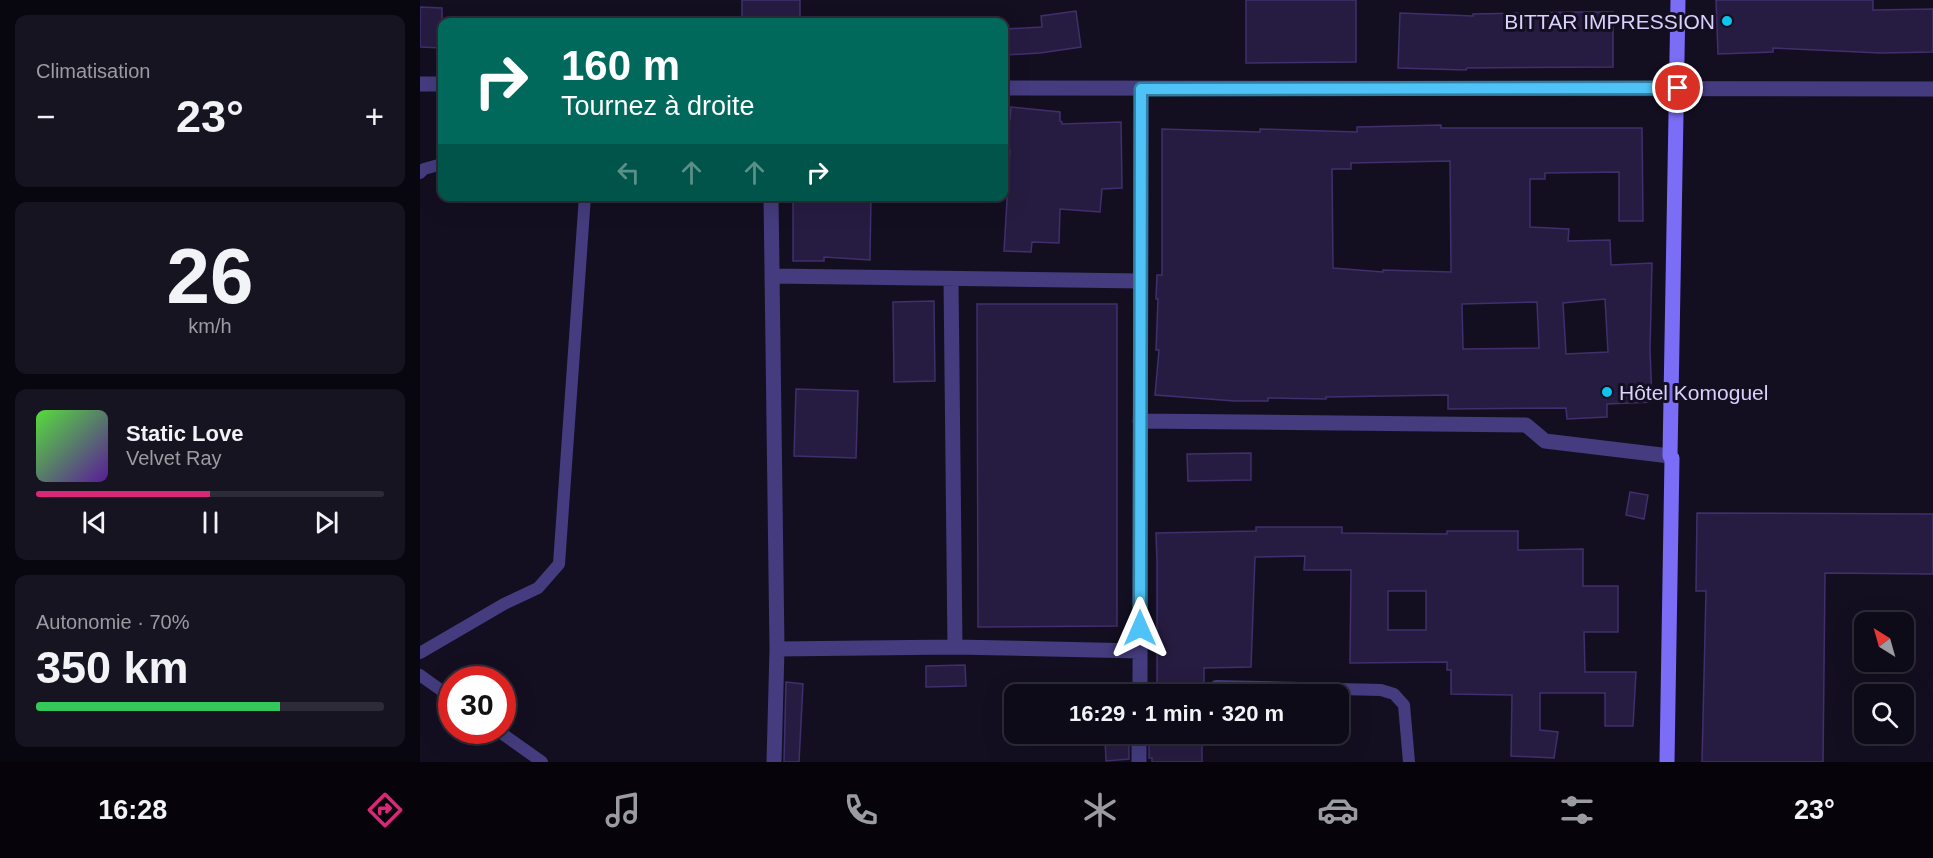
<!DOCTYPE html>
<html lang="fr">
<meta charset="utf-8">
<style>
body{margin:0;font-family:Arial,sans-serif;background:#171422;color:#f1f3f6;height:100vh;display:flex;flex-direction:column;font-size:22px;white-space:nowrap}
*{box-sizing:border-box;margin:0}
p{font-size:20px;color:#9b9ba2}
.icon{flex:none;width:33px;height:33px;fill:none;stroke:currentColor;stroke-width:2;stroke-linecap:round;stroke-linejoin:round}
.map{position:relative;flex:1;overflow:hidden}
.side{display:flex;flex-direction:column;gap:15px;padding:15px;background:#08060e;width:420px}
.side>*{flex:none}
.top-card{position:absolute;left:18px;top:18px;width:570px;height:183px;border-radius:12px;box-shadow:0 6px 24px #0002,0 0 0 2px #2e2b38;background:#00695c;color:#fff;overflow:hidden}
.needle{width:39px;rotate:323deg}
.fabs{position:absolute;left:1434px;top:612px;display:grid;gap:12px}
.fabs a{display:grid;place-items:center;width:60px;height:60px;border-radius:12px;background:#0e0b19;box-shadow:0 6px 24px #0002,0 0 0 2px #2e2b38;font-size:30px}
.speed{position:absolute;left:18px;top:666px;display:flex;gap:12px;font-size:30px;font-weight:700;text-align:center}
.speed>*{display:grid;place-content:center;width:78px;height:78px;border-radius:50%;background:#0e0b19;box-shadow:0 6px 24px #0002,0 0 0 2px #2e2b38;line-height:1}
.speed .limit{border:9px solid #d22;background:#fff;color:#111}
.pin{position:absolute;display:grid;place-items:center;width:51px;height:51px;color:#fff;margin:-26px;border:3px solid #fff;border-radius:50%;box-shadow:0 2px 6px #0007}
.me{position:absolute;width:66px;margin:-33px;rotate:0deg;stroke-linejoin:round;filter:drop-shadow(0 0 4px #0008)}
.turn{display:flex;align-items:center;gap:21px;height:126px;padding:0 24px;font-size:27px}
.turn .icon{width:78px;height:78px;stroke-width:2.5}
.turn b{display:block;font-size:42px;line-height:51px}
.lanes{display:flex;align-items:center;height:57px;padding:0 24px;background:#0003;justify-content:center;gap:30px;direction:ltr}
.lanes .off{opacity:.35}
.big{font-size:45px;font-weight:600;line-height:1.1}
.side .card{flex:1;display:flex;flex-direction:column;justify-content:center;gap:9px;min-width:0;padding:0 21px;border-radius:12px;background:#171422}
.side .dial{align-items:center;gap:0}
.dial b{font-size:78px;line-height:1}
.song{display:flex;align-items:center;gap:18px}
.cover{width:72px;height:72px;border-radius:9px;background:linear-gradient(135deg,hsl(110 70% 55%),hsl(270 70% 35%))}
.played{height:6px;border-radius:3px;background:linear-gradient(90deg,#db2777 50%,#2e2b38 50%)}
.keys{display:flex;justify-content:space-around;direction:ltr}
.heat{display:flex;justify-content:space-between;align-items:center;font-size:33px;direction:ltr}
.charge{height:9px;border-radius:4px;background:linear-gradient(90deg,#34c759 70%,#2e2b38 0)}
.trip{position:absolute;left:584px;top:684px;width:345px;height:60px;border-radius:12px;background:#0e0b19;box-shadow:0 6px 24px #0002,0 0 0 2px #2e2b38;font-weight:600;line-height:60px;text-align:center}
.menu{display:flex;height:96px;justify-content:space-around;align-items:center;background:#06040a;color:#9b9ba2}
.menu .icon{width:42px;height:42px}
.menu .active{color:#db2777}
.menu b{font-size:27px;color:#f1f3f6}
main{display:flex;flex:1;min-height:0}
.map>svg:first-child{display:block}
</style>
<main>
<section class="side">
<div class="card"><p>Climatisation</p>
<div class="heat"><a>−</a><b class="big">23°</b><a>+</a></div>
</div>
<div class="card dial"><b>26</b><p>km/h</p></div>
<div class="card">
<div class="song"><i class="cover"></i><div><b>Static Love</b><p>Velvet Ray</p></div></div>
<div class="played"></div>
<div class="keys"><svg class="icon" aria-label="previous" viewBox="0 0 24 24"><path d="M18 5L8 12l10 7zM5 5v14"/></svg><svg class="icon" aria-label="pause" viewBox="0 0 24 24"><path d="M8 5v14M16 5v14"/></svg><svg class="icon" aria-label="next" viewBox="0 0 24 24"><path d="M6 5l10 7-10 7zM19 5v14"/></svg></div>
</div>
<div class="card"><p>Autonomie · 70%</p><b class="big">350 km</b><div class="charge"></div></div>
</section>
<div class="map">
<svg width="1513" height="762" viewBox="0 0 1513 762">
<rect width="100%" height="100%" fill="#130f21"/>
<path fill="#261c41" stroke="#402f6c" stroke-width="1.5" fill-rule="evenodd" d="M322,0H380V22H322Z
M826,0H936V62L826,63Z
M1296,0H1453V10L1513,9V52L1460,53L1353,48V52L1298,54Z
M0,7L22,8V48L0,47Z
M656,11L661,47L620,53L586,55L585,29L622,27L621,16Z
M1160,12H1193V67L1047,68L1046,70L978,68L980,13L1053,16V14Z
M591,107L640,112V121L642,122V124L701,122L702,188L682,189L680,212L640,209L639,243L612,242L611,252L584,251L590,150H584V120H590Z
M1021,125V128H1222L1223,221H1199V172L1125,173V179H1110V227L1149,229L1148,241L1190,240L1191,265L1232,263L1230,350L1232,402L1187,404V417L1147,419L1146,408L1028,409V395L906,397V399L848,398V401H815L735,395L739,350H736L738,299H736L737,275H742V129L840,132V129L937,132V127ZM1030,161L1031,272L963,270V272L913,268L912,169H931V163ZM1185,299L1188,352L1146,354L1143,303ZM1117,302L1119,348L1043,349L1042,304Z
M373,196H451L450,260L404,257V261H373Z
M514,301L515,381L474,382L473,302Z
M557,304H697V626L558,627Z
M376,389L438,391L436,458L374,456Z
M831,453V480L768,481L767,454Z
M1210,492L1228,495L1224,519L1206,515Z
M1277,513L1513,514V574L1405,573L1403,762H1282L1286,591H1276Z
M836,527H922V533L1027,534V531H1098V550L1163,549V586H1198V632H1164L1165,672H1216L1213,726H1185V693H1120V730L1138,732L1134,758L1091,756L1092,695L1031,694V670H1027V662L930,663L931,570H884L885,556L835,557L831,667L784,668V694H737V561L736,533L836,531ZM968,591H1006V630H968Z
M545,665L546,686L506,687V666Z
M366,682L383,684L379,762H364Z
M733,734H782V762H732V758H729V736H733Z
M709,737V759L686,761L685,739Z"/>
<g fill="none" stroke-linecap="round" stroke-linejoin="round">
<path stroke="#443c7e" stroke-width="12" d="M0,173L4,169L22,164
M0,653L84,604L118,588L139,564L165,196
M0,675L32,698
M796,686L961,690L974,694L984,705L989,762
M77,730L122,762"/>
<path stroke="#443c7e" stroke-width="15" d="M0,84H22
M584,88L1513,89
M351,196L357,649L354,762
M352,276L720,281
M531,279L535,647
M720,421L1106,425L1125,441L1250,456
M357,649L535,647L720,651
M720,694L721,89
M719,762V734"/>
<path stroke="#7c6df7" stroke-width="15" d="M1247,762L1252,458L1250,456L1258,0"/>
</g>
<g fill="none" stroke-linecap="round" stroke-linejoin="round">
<defs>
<path id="route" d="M720,628L721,89L1258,88"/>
</defs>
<use href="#route" stroke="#337fa1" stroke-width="15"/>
<use href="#route" stroke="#4fc3f7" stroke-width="10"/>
</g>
<g fill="#0cc4ed" stroke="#130f21" stroke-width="2">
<circle cx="1307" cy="21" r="6"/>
<circle cx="1187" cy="392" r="6"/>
</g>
<g text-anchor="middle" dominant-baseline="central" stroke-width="6" stroke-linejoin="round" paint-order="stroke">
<g font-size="21" fill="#dad1fd" stroke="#130f21" text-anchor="end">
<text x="1295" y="21">BITTAR IMPRESSION</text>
<text x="1199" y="392" text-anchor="start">Hôtel Komoguel</text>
</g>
</g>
</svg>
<div class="fabs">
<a><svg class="needle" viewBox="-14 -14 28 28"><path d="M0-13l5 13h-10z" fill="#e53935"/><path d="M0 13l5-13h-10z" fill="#9b9ba2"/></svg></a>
<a><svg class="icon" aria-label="search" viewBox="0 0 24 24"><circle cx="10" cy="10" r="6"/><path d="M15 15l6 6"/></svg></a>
</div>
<div class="speed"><div class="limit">30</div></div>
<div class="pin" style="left:1258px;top:88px;background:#d93025"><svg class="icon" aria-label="arrive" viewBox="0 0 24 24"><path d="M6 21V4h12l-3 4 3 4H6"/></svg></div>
<svg class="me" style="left:720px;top:628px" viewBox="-20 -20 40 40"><path d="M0-17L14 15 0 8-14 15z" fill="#4fc3f7" stroke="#fff" stroke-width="4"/></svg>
<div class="trip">16:29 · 1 min · 320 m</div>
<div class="top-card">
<div class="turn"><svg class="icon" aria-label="right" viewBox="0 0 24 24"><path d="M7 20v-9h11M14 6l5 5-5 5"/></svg><div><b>160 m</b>Tournez à droite</div></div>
<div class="lanes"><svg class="icon off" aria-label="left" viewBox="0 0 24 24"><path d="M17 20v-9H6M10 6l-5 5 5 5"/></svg><svg class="icon off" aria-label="ahead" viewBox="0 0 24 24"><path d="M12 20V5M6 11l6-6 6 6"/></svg><svg class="icon off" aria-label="ahead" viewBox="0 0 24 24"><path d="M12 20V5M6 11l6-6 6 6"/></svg><svg class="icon" aria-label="right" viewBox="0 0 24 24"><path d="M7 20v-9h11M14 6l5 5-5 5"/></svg></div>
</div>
</div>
</main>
<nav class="menu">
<b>16:28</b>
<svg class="icon active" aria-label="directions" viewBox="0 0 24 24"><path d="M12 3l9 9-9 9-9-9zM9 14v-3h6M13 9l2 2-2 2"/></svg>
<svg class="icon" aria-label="music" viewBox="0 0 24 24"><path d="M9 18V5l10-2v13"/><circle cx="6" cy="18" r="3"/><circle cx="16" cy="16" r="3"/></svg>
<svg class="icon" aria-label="phone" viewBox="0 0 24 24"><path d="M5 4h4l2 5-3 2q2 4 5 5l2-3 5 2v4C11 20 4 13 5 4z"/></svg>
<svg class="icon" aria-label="climate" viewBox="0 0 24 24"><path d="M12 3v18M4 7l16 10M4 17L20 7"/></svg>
<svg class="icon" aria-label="car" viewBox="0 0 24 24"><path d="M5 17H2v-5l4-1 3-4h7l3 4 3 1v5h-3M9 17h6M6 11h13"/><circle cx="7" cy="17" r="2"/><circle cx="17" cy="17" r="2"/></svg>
<svg class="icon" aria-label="filters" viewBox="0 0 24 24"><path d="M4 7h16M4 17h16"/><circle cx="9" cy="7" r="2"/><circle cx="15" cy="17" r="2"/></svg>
<b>23°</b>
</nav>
